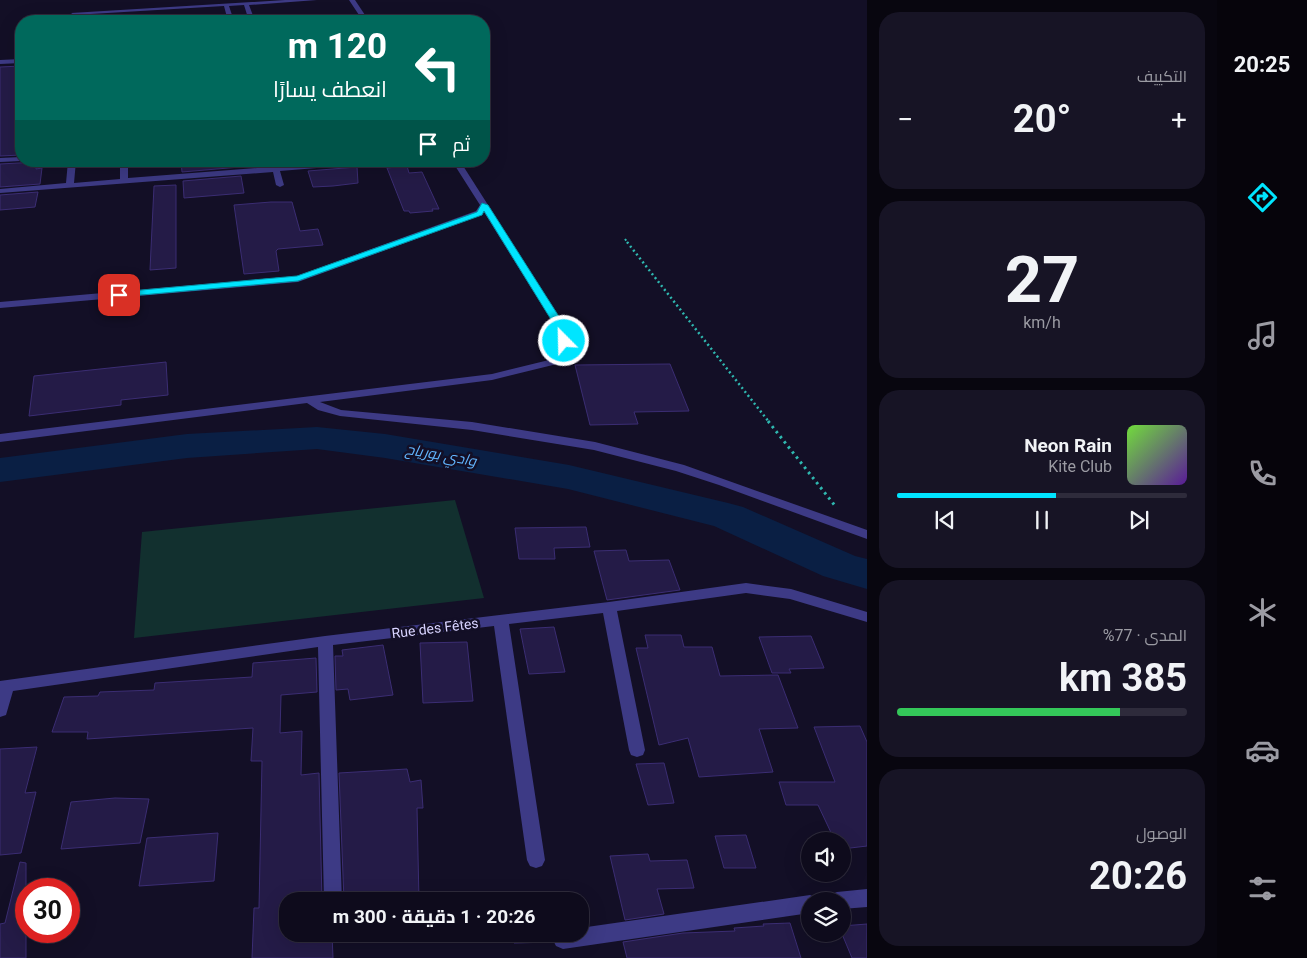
<!DOCTYPE html>
<html lang="ar">
<meta charset="utf-8">
<style>
body{margin:0;font-family:Roboto,Cairo,sans-serif;background:#171425;color:#f1f3f6;direction:rtl;height:100vh;display:flex;flex-direction:column;font-size:19px;white-space:nowrap}
*{box-sizing:border-box;margin:0}
p{font-size:16px;color:#9b9ba3}
.icon{flex:none;width:28px;height:28px;fill:none;stroke:currentColor;stroke-width:2;stroke-linecap:round;stroke-linejoin:round}
.map{position:relative;flex:1;overflow:hidden;direction:ltr}
.drawer{display:flex;flex-direction:column;gap:12px;padding:12px;background:#08060f;width:350px}
.drawer>*{flex:none}
.banner{position:absolute;left:15px;top:15px;width:475px;height:152px;border-radius:20px;box-shadow:0 5px 20px #0002,0 0 0 1px #2e2b3b;direction:rtl;background:#00695c;color:#fff;overflow:hidden}
.tools{position:absolute;left:801px;top:832px;display:grid;gap:10px}
.tools a{display:grid;place-items:center;width:50px;height:50px;border-radius:50%;background:#0e0b1c;box-shadow:0 5px 20px #0002,0 0 0 1px #2e2b3b;font-size:25px}
.speed{position:absolute;left:15px;top:878px;display:flex;gap:10px;font-size:25px;font-weight:700;text-align:center}
.speed>*{display:grid;place-content:center;width:65px;height:65px;border-radius:50%;background:#0e0b1c;box-shadow:0 5px 20px #0002,0 0 0 1px #2e2b3b;line-height:1}
.speed .limit{border:8px solid #d22;background:#fff;color:#111}
.pin{position:absolute;display:grid;place-items:center;width:42px;height:42px;color:#fff;margin:-21px;border-radius:10px;box-shadow:0 2px 8px #0006}
.me{position:absolute;width:55px;margin:-28px;rotate:337deg;stroke-linejoin:round;filter:drop-shadow(0 0 4px #0008)}
.turn{display:flex;align-items:center;gap:18px;height:105px;padding:0 20px;font-size:22px}
.turn .icon{width:65px;height:65px;stroke-width:2.5}
.turn b{display:block;font-size:35px;line-height:42px}
.then{display:flex;align-items:center;height:48px;padding:0 20px;background:#0003;gap:10px;font-size:19px}
.big{font-size:38px;font-weight:700;line-height:1.1}
.drawer .tile{flex:1;display:flex;flex-direction:column;justify-content:center;gap:8px;min-width:0;padding:0 18px;border-radius:20px;background:#171425}
.drawer .dial{align-items:center;gap:0}
.dial b{font-size:65px;line-height:1}
.song{display:flex;align-items:center;gap:15px}
.cover{width:60px;height:60px;border-radius:8px;background:linear-gradient(135deg,hsl(100 70% 55%),hsl(270 70% 35%))}
.played{height:5px;border-radius:2px;background:linear-gradient(90deg,#00e5ff 55%,#2e2b3b 55%)}
.keys{display:flex;justify-content:space-around;direction:ltr}
.heat{display:flex;justify-content:space-between;align-items:center;font-size:28px;direction:ltr}
.charge{height:8px;border-radius:4px;background:linear-gradient(90deg,#34c759 77%,#2e2b3b 0)}
.trip{position:absolute;left:279px;top:892px;width:310px;height:50px;border-radius:20px;background:#0e0b1c;box-shadow:0 5px 20px #0002,0 0 0 1px #2e2b3b;font-weight:700;line-height:50px;text-align:center;direction:rtl}
main{display:flex;flex:1;min-height:0}
.dock{display:flex;flex-direction:column;width:90px;justify-content:space-around;align-items:center;background:#06040b;color:#9b9ba3}
.dock .icon{width:35px;height:35px}
.dock .current{color:#00e5ff}
.dock b{font-size:22px;color:#f1f3f6}
.map>svg:first-child{display:block}
</style>
<main>
<nav class="dock">
<b>20:25</b>
<svg class="icon current" aria-label="directions" viewBox="0 0 24 24"><path d="M12 3l9 9-9 9-9-9zM9 14v-3h6M13 9l2 2-2 2"/></svg>
<svg class="icon" aria-label="music" viewBox="0 0 24 24"><path d="M9 18V5l10-2v13"/><circle cx="6" cy="18" r="3"/><circle cx="16" cy="16" r="3"/></svg>
<svg class="icon" aria-label="phone" viewBox="0 0 24 24"><path d="M5 4h4l2 5-3 2q2 4 5 5l2-3 5 2v4C11 20 4 13 5 4z"/></svg>
<svg class="icon" aria-label="climate" viewBox="0 0 24 24"><path d="M12 3v18M4 7l16 10M4 17L20 7"/></svg>
<svg class="icon" aria-label="car" viewBox="0 0 24 24"><path d="M5 17H2v-5l4-1 3-4h7l3 4 3 1v5h-3M9 17h6M6 11h13"/><circle cx="7" cy="17" r="2"/><circle cx="17" cy="17" r="2"/></svg>
<svg class="icon" aria-label="filters" viewBox="0 0 24 24"><path d="M4 7h16M4 17h16"/><circle cx="9" cy="7" r="2"/><circle cx="15" cy="17" r="2"/></svg>
</nav>
<section class="drawer">
<div class="tile"><p>التكييف</p>
<div class="heat"><a>−</a><b class="big">20°</b><a>+</a></div>
</div>
<div class="tile dial"><b>27</b><p>km/h</p></div>
<div class="tile">
<div class="song"><i class="cover"></i><div><b>Neon Rain</b><p>Kite Club</p></div></div>
<div class="played"></div>
<div class="keys"><svg class="icon" aria-label="previous" viewBox="0 0 24 24"><path d="M18 5L8 12l10 7zM5 5v14"/></svg><svg class="icon" aria-label="pause" viewBox="0 0 24 24"><path d="M8 5v14M16 5v14"/></svg><svg class="icon" aria-label="next" viewBox="0 0 24 24"><path d="M6 5l10 7-10 7zM19 5v14"/></svg></div>
</div>
<div class="tile"><p>المدى · 77%</p><b class="big">385 km</b><div class="charge"></div></div>
<div class="tile"><p>الوصول</p><b class="big">20:26</b></div>
</section>
<div class="map">
<svg width="867" height="958" viewBox="0 0 867 958">
<rect width="100%" height="100%" fill="#130f26"/>
<path fill="#12302f" d="M455,500L484,598L134,638L142,532Z"/>
<g fill="none" stroke-linecap="round" stroke-linejoin="round">
<path fill="#0a1f44" fill-rule="evenodd" d="M317,427L385,434L569,465L728,503L743,507L855,556L867,559V589L823,576L714,526L568,489L385,458L317,449L187,458L0,482V458L187,434Z"/>
</g>
<path fill="#241b47" stroke="#3b2d73" d="M21,66V155L0,156V67Z
M181,161H238L240,167L182,172Z
M37,162L36,169L42,168L40,184L0,187V164Z
M407,166L409,173L422,172L439,209H432L433,211L410,213L409,211H404L387,168Z
M357,167L358,183L333,186L313,187L308,171Z
M241,176L244,193L184,198L183,181Z
M176,185V268L150,270L154,186Z
M38,192L35,207L0,210V195Z
M271,202H292L300,231L318,229L323,245L278,249L276,251L279,271L244,274L234,205Z
M166,362L168,395L121,400V405L29,416L34,376Z
M670,364L689,411L634,412L638,424L590,425L575,365Z
M586,527L590,547L554,548L555,559H519L515,528Z
M626,550L629,561L669,560L680,590L607,600L594,551Z
M554,627L565,672L529,674L520,629Z
M645,635H681L684,647H712L720,676L778,675L798,728L759,729L773,772L699,777L688,738L659,745L636,648H648Z
M811,636L824,668L789,669L791,673H772L759,637Z
M467,642L473,701L423,703L420,643Z
M383,645L393,695L350,700L348,689L336,690L335,656H343L342,650Z
M316,658L317,692L281,695L280,733L302,731L301,775L319,773L322,901H288V934H332L333,958H252L254,908H259L262,761H251L253,728L87,739L88,732H52L64,697L98,696L100,692L154,690L155,683L252,677L253,663Z
M860,726L867,742V846L842,849V841H835L818,805H786L779,782H835L814,727Z
M37,747L25,793L36,792L21,853L0,855V749Z
M664,763L674,803L648,805L636,764Z
M407,769L410,782L421,780L423,808H417L419,901H344L339,773Z
M115,798L149,799L140,843L61,849L71,802Z
M218,833L214,881L139,886L147,838Z
M746,835L756,868H724L715,836Z
M648,854L650,861L687,860L694,888L657,889L664,914L625,920L610,856Z
M20,862L26,863V958H0V924L5,923Z
M551,896L552,901H510L509,897Z
M790,923L801,958H627L623,942L683,933L735,931L734,928L764,926L763,924Z
M867,924V958H852L842,934V926Z
M513,934H554L551,939L552,942L514,943Z"/>
<g fill="none" stroke-linecap="round" stroke-linejoin="round">
<path stroke="#2fb8b0" stroke-width="2" stroke-dasharray="2 2.5" stroke-linecap="butt" d="M625,239L628,243"/>
<path stroke="#2fb8b0" stroke-width="2.5" stroke-dasharray="2 3" stroke-linecap="butt" d="M627,242L769,422"/>
<path stroke="#2fb8b0" stroke-width="3" stroke-dasharray="2.5 4" stroke-linecap="butt" d="M768,421L836,507"/>
<path fill="#3d3a85" fill-rule="evenodd" d="M285,0H317L249,5L255,21H249L244,5L229,6L234,21H228L224,6L74,15L71,13Z
M349,0H355L369,21H363Z
M312,15L316,21H310V19L288,21L287,18Z
M21,59V63L0,64V60Z
M21,157V161L0,162V158Z
M68,161H76L74,183L120,179V161H128V178L346,161H382L378,163L280,171L284,185L280,187L276,185L273,172L0,193V189L66,183Z
M452,161H460L565,326L569,341L558,362L557,364L492,380L320,402L341,410L472,422L595,442L684,465L867,530V539L719,485L676,471L594,450L472,430L340,416L318,410L307,403L0,442V434L492,374L549,360L559,341L555,326L484,212L482,215L298,282L0,308V302L297,276L476,211L480,205Z
M746,583L791,589L867,612V622L790,599L746,593L617,611L645,750L643,755L637,757L631,755L629,750L603,613L509,624L545,860L542,866L536,868L530,866L527,860L494,626L333,645L342,901H324L318,647L13,691L6,715L0,717V681L325,636L609,602Z
M867,889V907L842,909V901H828L830,895L837,892Z
M810,895L817,898L818,901H810V913L563,949L556,946L553,940L556,934H580V928Z"/>
</g>
<path fill="#00e5ff" stroke="#0095a6" d="M482,203L488,205L565,326L569,341L568,343L564,344L560,341L555,326L484,211L482,215L298,281L119,297L115,295L119,292L297,276L477,212Z"/>
<g text-anchor="middle" dominant-baseline="central" stroke-width="5" stroke-linejoin="round" paint-order="stroke">
<g font-size="14" fill="#d9d4ff" stroke="#130f26">
<text transform="translate(435 628) rotate(-7)">Rue des Fêtes</text>
</g>
<g font-size="15" font-style="italic" fill="#62b6ff" stroke="#130f26">
<text transform="translate(441 455) rotate(10)">وادي بورياح</text>
</g>
</g>
</svg>
<div class="tools">
<a><svg class="icon" aria-label="sound" viewBox="0 0 24 24"><path d="M4 9h4l5-4v14l-5-4H4zM17 9q2 3 0 6"/></svg></a>
<a><svg class="icon" aria-label="layers" viewBox="0 0 24 24"><path d="M12 4l9 5-9 5-9-5zM3 14l9 5 9-5"/></svg></a>
</div>
<div class="speed"><div class="limit">30</div></div>
<div class="pin" style="left:119px;top:295px;background:#d93025"><svg class="icon" aria-label="arrive" viewBox="0 0 24 24"><path d="M6 21V4h12l-3 4 3 4H6"/></svg></div>
<svg class="me" style="left:564px;top:341px" viewBox="-20 -20 40 40"><circle r="17" fill="#00e5ff" stroke="#fff" stroke-width="3"/><path d="M0-11L8 9 0 5-8 9z" fill="#fff"/></svg>
<div class="trip">20:26 · 1 دقيقة · 300 m</div>
<div class="banner">
<div class="turn"><svg class="icon" aria-label="left" viewBox="0 0 24 24"><path d="M17 20v-9H6M10 6l-5 5 5 5"/></svg><div><b>120 m</b>انعطف يسارًا</div></div>
<div class="then">ثم<svg class="icon" aria-label="arrive" viewBox="0 0 24 24"><path d="M6 21V4h12l-3 4 3 4H6"/></svg></div>
</div>
</div>
</main>
